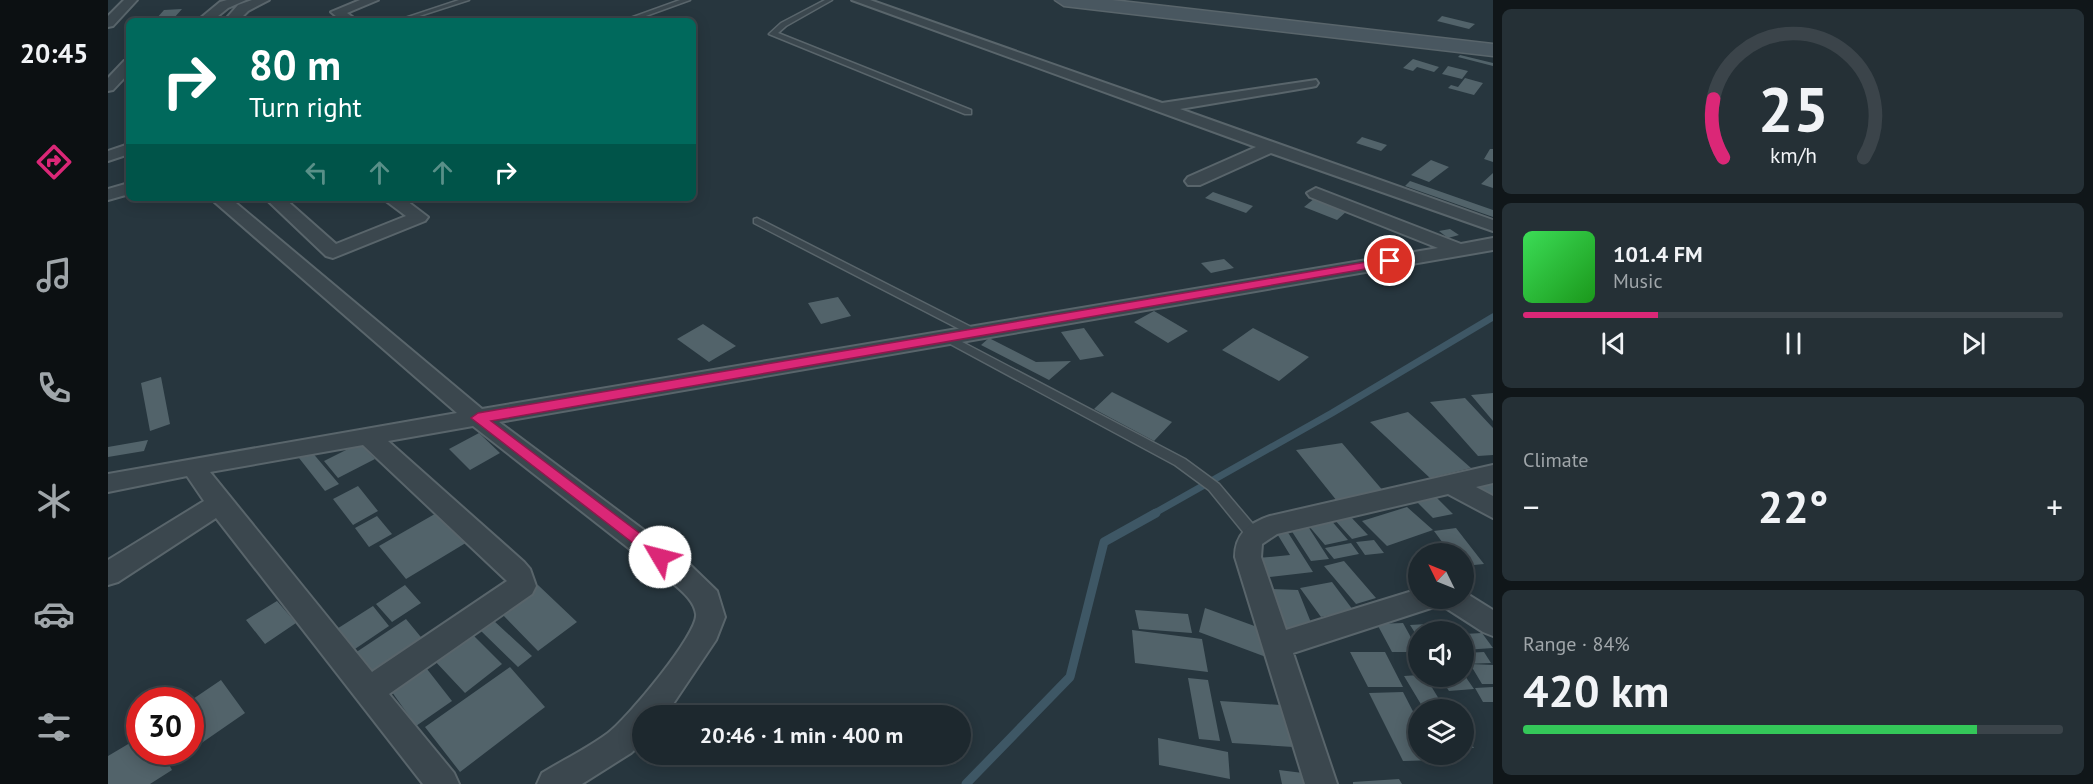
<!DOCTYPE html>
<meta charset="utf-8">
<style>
body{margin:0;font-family:"PT Sans",sans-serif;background:#253036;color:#f1f3f6;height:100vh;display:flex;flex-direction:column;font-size:22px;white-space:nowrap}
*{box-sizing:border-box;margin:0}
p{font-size:20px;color:#a0a6aa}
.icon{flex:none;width:33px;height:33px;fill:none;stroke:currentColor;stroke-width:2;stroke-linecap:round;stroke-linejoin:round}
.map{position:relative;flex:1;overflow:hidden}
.details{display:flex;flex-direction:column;gap:9px;padding:9px;background:#101619;width:600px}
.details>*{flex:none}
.guide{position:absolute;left:18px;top:18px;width:570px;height:183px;border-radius:9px;box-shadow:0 3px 15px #0003,0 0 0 2px #3b444a;background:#00695c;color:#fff;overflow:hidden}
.needle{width:39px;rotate:313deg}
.tools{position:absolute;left:1300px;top:543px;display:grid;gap:12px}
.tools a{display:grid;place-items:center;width:66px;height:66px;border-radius:50%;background:#1d282e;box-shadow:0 3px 15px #0003,0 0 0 2px #3b444a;font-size:30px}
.speed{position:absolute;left:18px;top:687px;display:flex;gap:12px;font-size:30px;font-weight:700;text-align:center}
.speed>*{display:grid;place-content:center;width:78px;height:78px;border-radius:50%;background:#1d282e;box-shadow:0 3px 15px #0003,0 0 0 2px #3b444a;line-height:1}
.speed .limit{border:9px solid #d22;background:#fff;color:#111}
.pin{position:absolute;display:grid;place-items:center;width:51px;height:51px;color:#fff;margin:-26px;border:3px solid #fff;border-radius:50%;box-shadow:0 2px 6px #0007}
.me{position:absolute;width:66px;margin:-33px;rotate:307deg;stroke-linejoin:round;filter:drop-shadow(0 0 4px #0008)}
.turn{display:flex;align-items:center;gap:21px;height:126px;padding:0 24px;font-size:27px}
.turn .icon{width:78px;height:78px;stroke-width:2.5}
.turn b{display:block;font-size:42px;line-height:51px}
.lanes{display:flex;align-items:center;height:57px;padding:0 24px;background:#0003;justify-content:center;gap:30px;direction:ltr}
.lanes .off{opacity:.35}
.big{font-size:45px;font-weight:800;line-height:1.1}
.details .widget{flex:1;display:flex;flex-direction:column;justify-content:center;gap:9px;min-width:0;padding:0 21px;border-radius:9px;background:#253036}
.details .dial{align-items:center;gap:0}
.dial svg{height:156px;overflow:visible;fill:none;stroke:#3b444a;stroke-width:7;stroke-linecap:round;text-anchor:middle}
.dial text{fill:#f1f3f6;stroke:none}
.song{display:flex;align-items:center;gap:18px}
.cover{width:72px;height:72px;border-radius:9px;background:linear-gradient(135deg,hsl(130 70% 55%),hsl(120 70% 35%))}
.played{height:6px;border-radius:3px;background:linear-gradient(90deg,#db2777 25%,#3b444a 25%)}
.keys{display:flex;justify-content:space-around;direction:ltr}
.heat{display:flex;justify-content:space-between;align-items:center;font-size:33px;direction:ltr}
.charge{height:9px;border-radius:4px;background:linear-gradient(90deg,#34c759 84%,#3b444a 0)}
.trip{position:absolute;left:524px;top:705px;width:339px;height:60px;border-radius:30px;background:#1d282e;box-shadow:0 3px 15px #0003,0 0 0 2px #3b444a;font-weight:800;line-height:60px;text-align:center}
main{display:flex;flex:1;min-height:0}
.dock{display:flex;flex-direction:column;width:108px;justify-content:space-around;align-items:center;background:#0c1012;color:#a0a6aa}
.dock .icon{width:42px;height:42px}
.dock .current{color:#db2777}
.dock b{font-size:27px;color:#f1f3f6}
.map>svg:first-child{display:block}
</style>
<main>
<nav class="dock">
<b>20:45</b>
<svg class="icon current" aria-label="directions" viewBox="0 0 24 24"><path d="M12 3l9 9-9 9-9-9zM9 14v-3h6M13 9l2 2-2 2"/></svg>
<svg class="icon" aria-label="music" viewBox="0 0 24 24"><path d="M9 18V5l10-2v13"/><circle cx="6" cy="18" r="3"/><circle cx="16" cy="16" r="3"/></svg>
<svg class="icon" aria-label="phone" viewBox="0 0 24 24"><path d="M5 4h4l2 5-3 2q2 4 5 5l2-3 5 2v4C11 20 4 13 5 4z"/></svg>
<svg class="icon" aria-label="climate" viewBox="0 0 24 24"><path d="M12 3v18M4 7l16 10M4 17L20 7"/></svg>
<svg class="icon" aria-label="car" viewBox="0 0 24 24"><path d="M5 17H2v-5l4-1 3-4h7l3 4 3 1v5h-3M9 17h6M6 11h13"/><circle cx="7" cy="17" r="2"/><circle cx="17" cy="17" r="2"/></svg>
<svg class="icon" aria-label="filters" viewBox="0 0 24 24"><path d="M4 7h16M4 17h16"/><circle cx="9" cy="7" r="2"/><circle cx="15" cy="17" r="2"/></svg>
</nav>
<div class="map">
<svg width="1385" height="784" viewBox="0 0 1385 784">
<rect width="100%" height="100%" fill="#27363e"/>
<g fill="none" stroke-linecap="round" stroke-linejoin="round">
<path stroke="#3e5765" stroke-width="7" d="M1045,514L1224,413L1385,317"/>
<path stroke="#3e5765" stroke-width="9" d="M858,784L962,677L996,542L1048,513"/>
</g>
<path fill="#52636a" d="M74,9L66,18L48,19L56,10Z
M1334,16L1367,24L1361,29L1329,21Z
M1352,55L1385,63V66L1350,57Z
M1305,59L1331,67L1326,72L1309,67L1305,71L1295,68Z
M1340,66L1360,71L1354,79L1334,74Z
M1357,78L1375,83L1366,95L1340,88L1343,85L1350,87Z
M1254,137L1279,145L1273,151L1248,143Z
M1382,149H1385V162L1376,159Z
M1323,160L1341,167L1321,182L1303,175Z
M1385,173V188L1373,184Z
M1302,181L1385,210V217L1297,186Z
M1105,192L1145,206L1138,213L1097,198Z
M1207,198L1239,211L1229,220L1196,207Z
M1342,229L1351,235L1340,238L1331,231Z
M1116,259L1126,268L1103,273L1093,263Z
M730,297L743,316L713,324L700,303Z
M1046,311L1080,331L1060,343L1026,322Z
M595,324L628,346L601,362L569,339Z
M976,328L996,356L972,360L953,332Z
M1145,328L1201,357L1171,381L1114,350Z
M881,338L928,362L963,361L941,380L873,345Z
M53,377L62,424L42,431L33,383Z
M1004,392L1064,422L1046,441L986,409Z
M1385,393V421L1363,395Z
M1357,398L1385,428V455L1370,456L1322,402Z
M1300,412L1363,468L1322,478L1262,422Z
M371,433L392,453L362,470L341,449Z
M40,440L36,451L0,457V447Z
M252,443L267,459L230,478L216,461Z
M1234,443L1277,493L1229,501L1188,450Z
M203,451L231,484L217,491L191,458Z
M1385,475V500L1368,491Z
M250,486L270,511L245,525L225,499Z
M1327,496L1345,514L1325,518L1307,500Z
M1299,507L1325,530L1279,546L1254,521Z
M332,511L361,541L298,579L271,546Z
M1241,515L1260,535L1244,539L1225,518Z
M269,516L284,534L261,547L247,528Z
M1222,519L1240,540L1217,545L1200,525Z
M1201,528L1221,559L1203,561L1183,530Z
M1348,528L1376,564L1356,566V554H1343L1326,531Z
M1179,531L1205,572L1161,577L1150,558L1182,555L1168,532Z
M1266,540L1276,553L1257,555L1248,542Z
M1243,543L1251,554L1226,559L1217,548Z
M1236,561L1268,598L1248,604L1216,566Z
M1224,582L1245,610L1213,617L1192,588Z
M297,585L313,603L284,622L268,604Z
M430,585L469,622L430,651L392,612Z
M1163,589L1190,590L1206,630L1177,629Z
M169,601L188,623L157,644L138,620Z
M265,606L281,626L241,653L224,632Z
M1097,608L1163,632L1158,657L1091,632Z
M1027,610L1080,614L1084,633L1031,629Z
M298,619L317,642L262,679L244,655Z
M385,620L424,656L410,667L372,630Z
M1295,623L1311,652H1284L1269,624Z
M1319,624L1324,632H1311V639L1302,625Z
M1024,630L1094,639L1100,672L1027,663Z
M362,632L394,664L357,693L325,659Z
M1374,633L1385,648L1356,650V634Z
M1242,652H1277L1295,687H1260Z
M1376,652L1383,663L1356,664V653Z
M1362,664L1385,665V684H1374Z
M402,667L437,707L352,772L317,727Z
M319,669L344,701L308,726L284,692Z
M1311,675L1317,676L1334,704L1314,706L1296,676Z
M1331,676H1357L1366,689L1341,691Z
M1080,678L1100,680L1112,741L1091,739Z
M113,680L137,713L82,751V701Z
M1385,687V702H1375L1367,688Z
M1295,692L1311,723V754H1328L1331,760L1295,761L1261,693Z
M1112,701L1172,705L1185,747L1124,743Z
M1356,731L1366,748H1356Z
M32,737V752H54L64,770L42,784H0V756Z
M1050,738L1120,752L1122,779L1051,765Z
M1171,770L1195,773L1198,784H1174Z
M1291,779L1294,784H1245V782Z"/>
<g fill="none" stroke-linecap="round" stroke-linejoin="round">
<defs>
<path id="lane" d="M351,0H361L299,20L294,19Z
M572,0H582L524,21H514Z
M717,0H724L678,26L670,33L863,110V114H857L661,34L673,23Z
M649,218L869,330L871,332L869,334H861L646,223V219Z
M837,333L1077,459L1111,484L1150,530L1152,534L1150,538L1145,539L1140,538L1101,490L1067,465L833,339L831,337Z"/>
<path id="street" d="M16,0H29L5,26L0,27V16Z
M119,0H138L120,8L104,21H89L112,2Z
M144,0H161L140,11L130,21H116L130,5Z
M252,0H270L239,13L250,21H234L223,12Z
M744,0H762L1054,103L1208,80L1210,83L1208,86L1203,87L1072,109L1385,220V231L1163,153L1092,185H1080L1077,181L1080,177L1148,147Z
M21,60V73L5,90L0,91V78L16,61Z
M21,144V154L0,161V151Z
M21,183V194L0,200V189Z
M1208,188L1353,244L1385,238V250L391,422L580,563L609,591L617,617L608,640L557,716H534V743L523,753L474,784H429L434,773C455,760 480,748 500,733C518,720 591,633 588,614C586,599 571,589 560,579L365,426L280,441L416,562L422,569L428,586L424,594L281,694L346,773L351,784H315L108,518L10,582L0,585V560L96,501L79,476L0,492V474L349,413L102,198H122L374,409L1330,248L1202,197L1199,193ZM255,445L399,581L264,672L102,472Z
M157,198H176L228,244L298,216L274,198H295L320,217L317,221L225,258L218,256Z
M1385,465V483L1368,487L1385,496V518L1340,494L1169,534L1154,544L1153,557L1178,630L1311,589V598H1356V592L1385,610V636L1375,632L1330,603L1329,606L1185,653L1229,784H1197L1127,557C1127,534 1141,523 1162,516Z"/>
<path id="secondary" d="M947,0H1004L1385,44V56L956,6Z"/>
</defs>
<use href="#lane" stroke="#59656b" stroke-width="3"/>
<use href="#street" stroke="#59656b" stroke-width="4"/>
<use href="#secondary" stroke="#59656b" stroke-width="3"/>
<use href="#lane" fill="#3b474e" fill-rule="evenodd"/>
<use href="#street" fill="#3b474e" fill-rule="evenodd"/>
<use href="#secondary" fill="#495760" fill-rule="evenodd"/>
</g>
<path fill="#db2777" stroke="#8e194d" stroke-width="1.5" d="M1282,258L1286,259V264L383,421L558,553L560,557L558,562L552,564L363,418L370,413Z"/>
</svg>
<div class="tools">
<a><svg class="needle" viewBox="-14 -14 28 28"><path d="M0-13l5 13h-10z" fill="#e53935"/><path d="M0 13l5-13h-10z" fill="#a0a6aa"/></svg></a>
<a><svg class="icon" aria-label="sound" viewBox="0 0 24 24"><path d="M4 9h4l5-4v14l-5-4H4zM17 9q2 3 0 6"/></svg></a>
<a><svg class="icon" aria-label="layers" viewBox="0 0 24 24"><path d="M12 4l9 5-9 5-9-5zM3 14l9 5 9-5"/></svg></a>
</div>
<div class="speed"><div class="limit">30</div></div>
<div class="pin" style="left:1282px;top:261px;background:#d93025"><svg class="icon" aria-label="arrive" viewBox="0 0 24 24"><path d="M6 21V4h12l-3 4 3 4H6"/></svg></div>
<svg class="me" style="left:552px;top:557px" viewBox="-20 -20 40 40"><circle r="19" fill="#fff"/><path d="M0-13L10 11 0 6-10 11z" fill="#db2777"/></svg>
<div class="trip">20:46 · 1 min · 400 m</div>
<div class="guide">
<div class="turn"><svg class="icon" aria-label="right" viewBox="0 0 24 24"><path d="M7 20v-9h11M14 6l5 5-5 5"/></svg><div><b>80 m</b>Turn right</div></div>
<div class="lanes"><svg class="icon off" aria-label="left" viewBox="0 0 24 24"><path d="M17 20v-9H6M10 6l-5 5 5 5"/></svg><svg class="icon off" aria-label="ahead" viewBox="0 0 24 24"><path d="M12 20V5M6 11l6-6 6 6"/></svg><svg class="icon off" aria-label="ahead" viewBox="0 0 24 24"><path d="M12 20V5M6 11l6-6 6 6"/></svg><svg class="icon" aria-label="right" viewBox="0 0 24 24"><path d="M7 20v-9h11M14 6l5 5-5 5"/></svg></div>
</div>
</div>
<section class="details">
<div class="widget dial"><svg viewBox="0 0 100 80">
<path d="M14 69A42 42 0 1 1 86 69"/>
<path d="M14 69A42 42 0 0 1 9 39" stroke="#db2777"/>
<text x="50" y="56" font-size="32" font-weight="700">25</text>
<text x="50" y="72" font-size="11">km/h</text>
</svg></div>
<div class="widget">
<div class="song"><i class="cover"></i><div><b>101.4 FM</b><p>Music</p></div></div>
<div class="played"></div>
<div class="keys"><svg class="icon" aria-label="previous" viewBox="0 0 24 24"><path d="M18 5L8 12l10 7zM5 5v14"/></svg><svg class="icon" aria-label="pause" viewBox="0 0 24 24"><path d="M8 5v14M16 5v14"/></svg><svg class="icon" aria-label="next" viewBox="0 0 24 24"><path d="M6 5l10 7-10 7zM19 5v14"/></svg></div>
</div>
<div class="widget"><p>Climate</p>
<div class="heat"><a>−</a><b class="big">22°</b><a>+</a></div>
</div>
<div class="widget"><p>Range · 84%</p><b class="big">420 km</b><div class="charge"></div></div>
</section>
</main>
